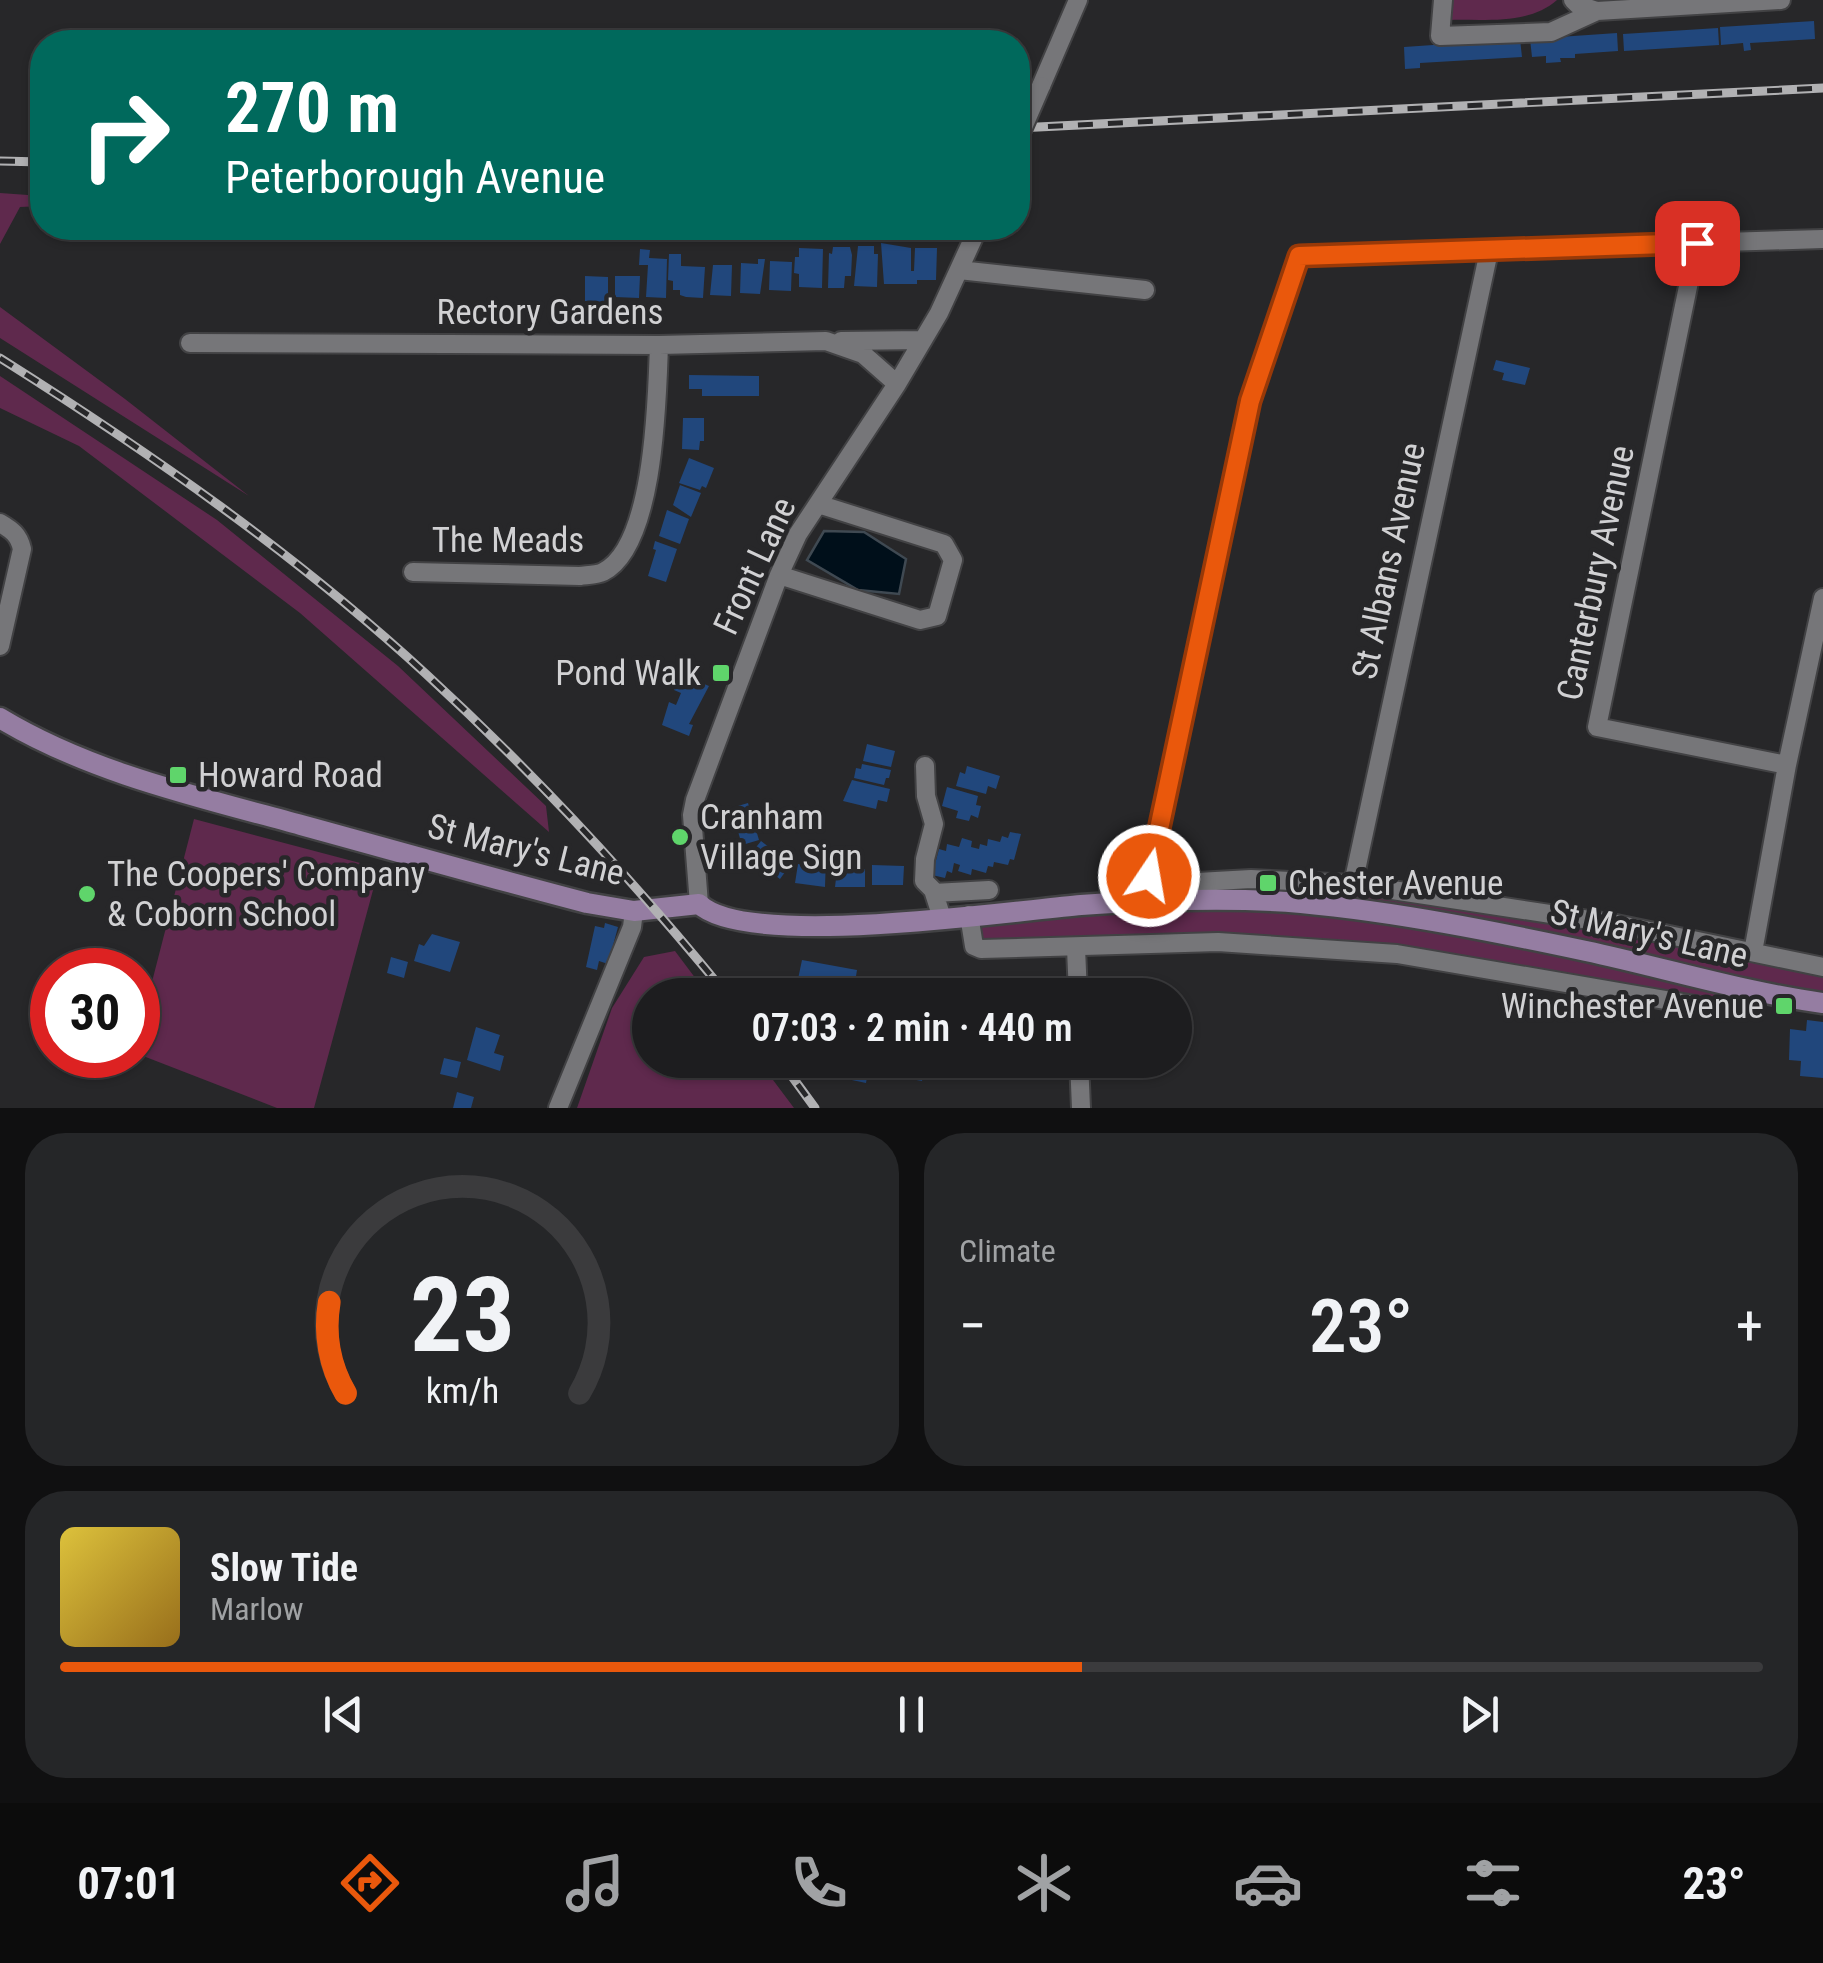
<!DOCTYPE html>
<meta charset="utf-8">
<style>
body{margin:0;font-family:"Roboto Condensed",sans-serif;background:#252628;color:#f1f3f6;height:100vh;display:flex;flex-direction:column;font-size:38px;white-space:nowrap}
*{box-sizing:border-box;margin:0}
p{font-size:32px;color:#a0a2a4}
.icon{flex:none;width:55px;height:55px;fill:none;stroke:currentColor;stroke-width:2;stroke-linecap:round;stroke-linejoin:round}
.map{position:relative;height:1108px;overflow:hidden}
.details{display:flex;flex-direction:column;gap:25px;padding:25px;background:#101011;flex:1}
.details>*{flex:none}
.banner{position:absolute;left:30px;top:30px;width:1000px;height:210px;border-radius:40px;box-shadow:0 2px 8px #0004,0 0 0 2px #3b3b3d;background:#00695c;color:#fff;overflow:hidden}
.speed{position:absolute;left:30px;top:948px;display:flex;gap:20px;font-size:50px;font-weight:700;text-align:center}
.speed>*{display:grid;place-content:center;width:130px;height:130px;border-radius:50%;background:#1d1d1f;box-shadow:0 2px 8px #0004,0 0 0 2px #3b3b3d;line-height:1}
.speed .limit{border:15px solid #d22;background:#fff;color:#111}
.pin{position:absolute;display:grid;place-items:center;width:85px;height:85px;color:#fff;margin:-42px;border-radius:20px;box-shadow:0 5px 15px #0006}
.me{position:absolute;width:110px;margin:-55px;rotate:12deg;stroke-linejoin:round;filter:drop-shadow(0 0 8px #0008)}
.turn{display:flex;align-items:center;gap:35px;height:210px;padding:0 30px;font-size:45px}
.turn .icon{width:130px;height:130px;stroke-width:2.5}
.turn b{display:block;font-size:70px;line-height:85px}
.big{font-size:75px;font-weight:600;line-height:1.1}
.details .card{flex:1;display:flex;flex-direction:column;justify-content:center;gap:15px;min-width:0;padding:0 35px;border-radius:40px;background:#252628}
.details .dial{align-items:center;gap:0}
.dial svg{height:260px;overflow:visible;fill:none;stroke:#3b3b3d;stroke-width:7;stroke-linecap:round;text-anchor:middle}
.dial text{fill:#f1f3f6;stroke:none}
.song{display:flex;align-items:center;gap:30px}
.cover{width:120px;height:120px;border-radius:15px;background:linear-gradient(135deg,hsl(50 70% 55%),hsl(40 70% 35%))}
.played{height:10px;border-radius:5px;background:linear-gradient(90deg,#ea580c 60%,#3b3b3d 60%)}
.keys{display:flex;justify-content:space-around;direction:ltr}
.heat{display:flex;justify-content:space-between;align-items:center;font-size:55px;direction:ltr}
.details .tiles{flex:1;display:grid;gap:25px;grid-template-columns:1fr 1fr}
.card:last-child{grid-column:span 2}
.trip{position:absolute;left:632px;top:978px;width:560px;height:100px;border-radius:50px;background:#1d1d1f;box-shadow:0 2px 8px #0004,0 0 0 2px #3b3b3d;font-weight:600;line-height:100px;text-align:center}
.tab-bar{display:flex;height:160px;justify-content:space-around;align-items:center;background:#0c0c0c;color:#a0a2a4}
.tab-bar .icon{width:70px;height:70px}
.tab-bar .active{color:#ea580c}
.tab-bar b{font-size:45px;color:#f1f3f6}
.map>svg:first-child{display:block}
</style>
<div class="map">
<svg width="1823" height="1108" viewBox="0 0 1823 1108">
<rect width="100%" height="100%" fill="#272729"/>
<path fill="#5f294d" d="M1450,0H1557C1529,25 1485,19 1449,20Z
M0,193L42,196V206L20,207L0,244Z
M0,307L125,399L249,496L0,338Z
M0,376L217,520L398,666L546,806L549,832L300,613L79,446L0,408Z
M194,819L379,868L314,1108H277L138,1054V1036Z
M1294,886L1435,902L1791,969L1823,976V995L1743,982L1439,914L1293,891Z
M1192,907L1312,911L1418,925L1717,990L1719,995L1714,1004L1394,948L993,946L982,939L980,926L988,917Z
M675,951L708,995H650V1060H758L794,1108H577L612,1008L644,957Z"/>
<path fill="#000f1a" stroke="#3f4952" stroke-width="2.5" d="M824,531L864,532L906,559L899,594L858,590L807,560Z"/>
<path fill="#21477c" d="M1814,21L1815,39L1750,43L1751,50L1744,51L1743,43L1721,45L1720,27Z
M1718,28L1719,45L1624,51L1623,34Z
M1617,33L1618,51L1575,54V58H1560L1561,62L1546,63V56L1532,57L1530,39Z
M910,38V42H870V39Z
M1520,39L1522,57L1420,63V68L1405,69L1404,47Z
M881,243L911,248V271H914L915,248H937L936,280H917V284H884Z
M858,246H874V254H878L877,287L854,286Z
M833,247H850L852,255L851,276H845L844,288H828L829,253L832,254Z
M799,248L823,249L822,288L799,287V274L794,273L795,257H799Z
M640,249L650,250L649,258L667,259L666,298L646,297L648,265H639Z
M669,254H681V266L705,267L703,298L686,297L680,295V290H673V281L668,280Z
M758,259H765L760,294L740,293L741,263L758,264Z
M770,261L792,262L791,291L769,290Z
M713,265H732L731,296L710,295Z
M585,276L608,277V302L585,301Z
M615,276H640L639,298L615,297Z
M1496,360L1530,368L1525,385L1502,380L1504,373L1493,370Z
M689,375L759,376V396H702V389H689Z
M683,418H704V441H700L699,450L682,449Z
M689,458L714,468L706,488L702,486L700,490L679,483Z
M680,485L701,493L691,517L673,505Z
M667,510L689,519L680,544L659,536Z
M655,541L677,549L666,582L648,576L656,550L653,549Z
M678,681L695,686L697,681L709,686L689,724L693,725L689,736L662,725L669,702L676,705L681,693L674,690Z
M867,744L895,751L891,767L863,761Z
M862,764L891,770L889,778H886L884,785L854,778L856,768L861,769Z
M967,766L1000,776L996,789L988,786L986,794L956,786L960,772L965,774Z
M852,780L890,789L887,802L878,800L876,809L843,801Z
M947,787L978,796L976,805L981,806L978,818L971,815L969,821L956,818L958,811L942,806Z
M748,803L759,840L742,845L731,808Z
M1010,832L1021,834L1014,860L1010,859L1008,865L994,862L993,867L988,866L986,873L972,869L971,875L958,871L960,865L954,863L952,873L947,871L945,878L932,875L939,849L946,851L947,844L959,847L962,838L972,841L971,847L979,849L980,844L987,846L988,839L1000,842L1002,836L1008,838Z
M761,841L791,864L780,879L749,856Z
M816,854L826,856L825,887L795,883L798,864L815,866Z
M838,862H847L846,869H865V887H835Z
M872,865L904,866L903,885H872Z
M605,923L618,927L608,964L599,961L597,970L586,967L595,926L604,928Z
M432,934L460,942L450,972L414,961L419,944L424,946Z
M391,957L408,962L404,978L387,973Z
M802,960L857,970L854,989L836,987L835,995H814L816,982L798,979Z
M925,976L941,978L939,995H923Z
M1807,1020L1823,1022V1078L1800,1076L1801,1061L1789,1060L1790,1029L1806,1031Z
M476,1027L500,1035L494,1053L504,1056L500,1071L467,1060Z
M444,1058L461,1062L457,1078L440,1074Z
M850,1060H870L866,1083L847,1079Z
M908,1060H925L922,1081L905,1078Z
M457,1092L474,1097L471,1108H453Z"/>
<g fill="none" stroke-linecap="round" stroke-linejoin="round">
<defs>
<path id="minor" d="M1443,0L1440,36L1551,32L1597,11
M1573,0L1578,5L1597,11L1781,0
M1041,86L1078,0
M1697,243L1597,727L1787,765
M959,270L1145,290
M841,341L923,340
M190,343L659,345L826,341L863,354L897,384
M0,523C12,530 19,535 22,549L0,646
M413,572L580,576C586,575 597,575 603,572C655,546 657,397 659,345
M779,575L920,620L937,616L953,560L944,544L818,504
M925,766L926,796L934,824L925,859L924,881L933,890L942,918
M1353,884L1489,251
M1148,886L1249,401L1299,255L1823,239
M934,893L989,890
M1110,903L1109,887L1251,879L1353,884L1616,924L1823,967
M699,904L692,815L695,800L779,575L798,534L897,384L939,313L978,228
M969,915L974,946L981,949L1218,942L1397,954L1724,1010L1732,1005L1737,987
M1076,948L1078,995
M1753,952L1787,765L1823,598
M1079,1060L1081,1108
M558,1108L632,927L634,911"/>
<path id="major" d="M0,718C91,773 199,797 301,825C396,851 491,878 587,903L634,911L699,904C748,950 1009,911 1081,905C1154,900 1229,897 1301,903C1397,912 1492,931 1586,951C1665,968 1743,992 1823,1003"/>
</defs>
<use href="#minor" stroke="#424244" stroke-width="22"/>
<use href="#major" stroke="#424244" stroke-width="25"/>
<use href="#minor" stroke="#767679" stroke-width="18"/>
<use href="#major" stroke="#957da2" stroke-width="20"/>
<defs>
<path id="rail" d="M1018,128L1823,88
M0,161L42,162
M0,358C149,452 296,554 426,674C535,774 634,881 727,995
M780,1060L815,1108"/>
</defs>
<use href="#rail" stroke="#b1b1b3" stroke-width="9"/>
<use href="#rail" stroke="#272729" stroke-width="5" stroke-dasharray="15" stroke-linecap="butt"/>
<defs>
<path id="minor-bridge" d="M1018,139L1041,86"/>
</defs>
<use href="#minor-bridge" stroke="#424244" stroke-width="22" stroke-linecap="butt"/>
<use href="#minor-bridge" stroke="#767679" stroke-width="18"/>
</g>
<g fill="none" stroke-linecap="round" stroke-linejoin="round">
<defs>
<path id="route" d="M1149,876L1250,401L1299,256L1697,243"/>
</defs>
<use href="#route" stroke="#983908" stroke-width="25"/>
<use href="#route" stroke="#ea580c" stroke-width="18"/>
</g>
<g fill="#5fd56b" stroke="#272729" stroke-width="4">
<rect x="711" y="663" width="20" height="20" rx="5"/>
<rect x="168" y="765" width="20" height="20" rx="5"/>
<circle cx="680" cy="837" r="10"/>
<rect x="1258" y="873" width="20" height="20" rx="5"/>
<circle cx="87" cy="894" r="10"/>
<rect x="1774" y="996" width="20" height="20" rx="5"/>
</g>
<g text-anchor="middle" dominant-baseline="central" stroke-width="9" stroke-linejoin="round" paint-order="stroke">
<g font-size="35" fill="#d1d1d3" stroke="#272729">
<text x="550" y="312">Rectory Gardens</text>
<text x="508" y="540">The Meads</text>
<text transform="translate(1389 561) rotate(-78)">St Albans Avenue</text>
<text transform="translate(755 566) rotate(-65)">Front Lane</text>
<text transform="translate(1596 573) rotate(-78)">Canterbury Avenue</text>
<text transform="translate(526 850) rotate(14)">St Mary's Lane</text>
<text transform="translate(1649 934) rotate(13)">St Mary's Lane</text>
</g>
<g font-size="35" fill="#d1d1d3" stroke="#272729" text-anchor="start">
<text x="701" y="673" text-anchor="end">Pond Walk</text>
<text x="198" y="775">Howard Road</text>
<text x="700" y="817">Cranham<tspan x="700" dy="40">Village Sign</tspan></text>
<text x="107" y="874">The Coopers' Company<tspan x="107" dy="40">&amp; Coborn School</tspan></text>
<text x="1288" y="883">Chester Avenue</text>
<text x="1764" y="1006" text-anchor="end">Winchester Avenue</text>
</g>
</g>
</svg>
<div class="speed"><div class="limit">30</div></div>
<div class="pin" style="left:1697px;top:243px;background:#d93025"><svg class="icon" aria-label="arrive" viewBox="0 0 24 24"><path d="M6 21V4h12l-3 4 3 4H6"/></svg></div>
<svg class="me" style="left:1149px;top:876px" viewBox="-20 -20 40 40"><circle r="17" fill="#ea580c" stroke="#fff" stroke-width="3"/><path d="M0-11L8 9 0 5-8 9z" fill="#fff"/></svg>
<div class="trip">07:03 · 2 min · 440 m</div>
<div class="banner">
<div class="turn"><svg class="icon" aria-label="right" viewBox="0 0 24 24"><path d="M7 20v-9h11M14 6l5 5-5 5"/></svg><div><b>270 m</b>Peterborough Avenue</div></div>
</div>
</div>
<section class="details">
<div class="tiles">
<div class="card dial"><svg viewBox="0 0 100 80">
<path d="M14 69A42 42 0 1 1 86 69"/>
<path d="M14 69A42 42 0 0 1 9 41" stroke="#ea580c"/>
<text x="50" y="56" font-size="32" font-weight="700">23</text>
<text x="50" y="72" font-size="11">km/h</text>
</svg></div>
<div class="card"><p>Climate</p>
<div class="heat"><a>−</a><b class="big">23°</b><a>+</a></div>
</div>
<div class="card">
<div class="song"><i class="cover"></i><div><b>Slow Tide</b><p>Marlow</p></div></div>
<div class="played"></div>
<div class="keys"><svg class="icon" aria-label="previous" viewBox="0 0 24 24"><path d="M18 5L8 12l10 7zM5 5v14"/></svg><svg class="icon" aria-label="pause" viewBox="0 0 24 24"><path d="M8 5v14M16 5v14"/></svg><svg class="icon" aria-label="next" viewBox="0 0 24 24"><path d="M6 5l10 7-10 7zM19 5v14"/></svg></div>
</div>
</div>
</section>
<nav class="tab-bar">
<b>07:01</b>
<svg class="icon active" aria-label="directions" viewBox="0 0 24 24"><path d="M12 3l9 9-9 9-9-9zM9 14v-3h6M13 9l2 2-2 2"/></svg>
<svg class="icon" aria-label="music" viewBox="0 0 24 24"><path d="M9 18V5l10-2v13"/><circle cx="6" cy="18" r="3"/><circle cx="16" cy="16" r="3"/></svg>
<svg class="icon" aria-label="phone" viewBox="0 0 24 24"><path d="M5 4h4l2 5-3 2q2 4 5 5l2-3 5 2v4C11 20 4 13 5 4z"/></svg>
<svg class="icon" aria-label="climate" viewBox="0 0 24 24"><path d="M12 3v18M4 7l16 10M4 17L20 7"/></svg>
<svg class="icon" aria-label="car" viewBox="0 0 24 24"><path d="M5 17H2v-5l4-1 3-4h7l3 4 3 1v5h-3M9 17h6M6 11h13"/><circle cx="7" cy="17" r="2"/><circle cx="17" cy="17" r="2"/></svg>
<svg class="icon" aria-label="filters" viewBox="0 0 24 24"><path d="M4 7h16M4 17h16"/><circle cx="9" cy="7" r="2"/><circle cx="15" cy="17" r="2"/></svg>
<b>23°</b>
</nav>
